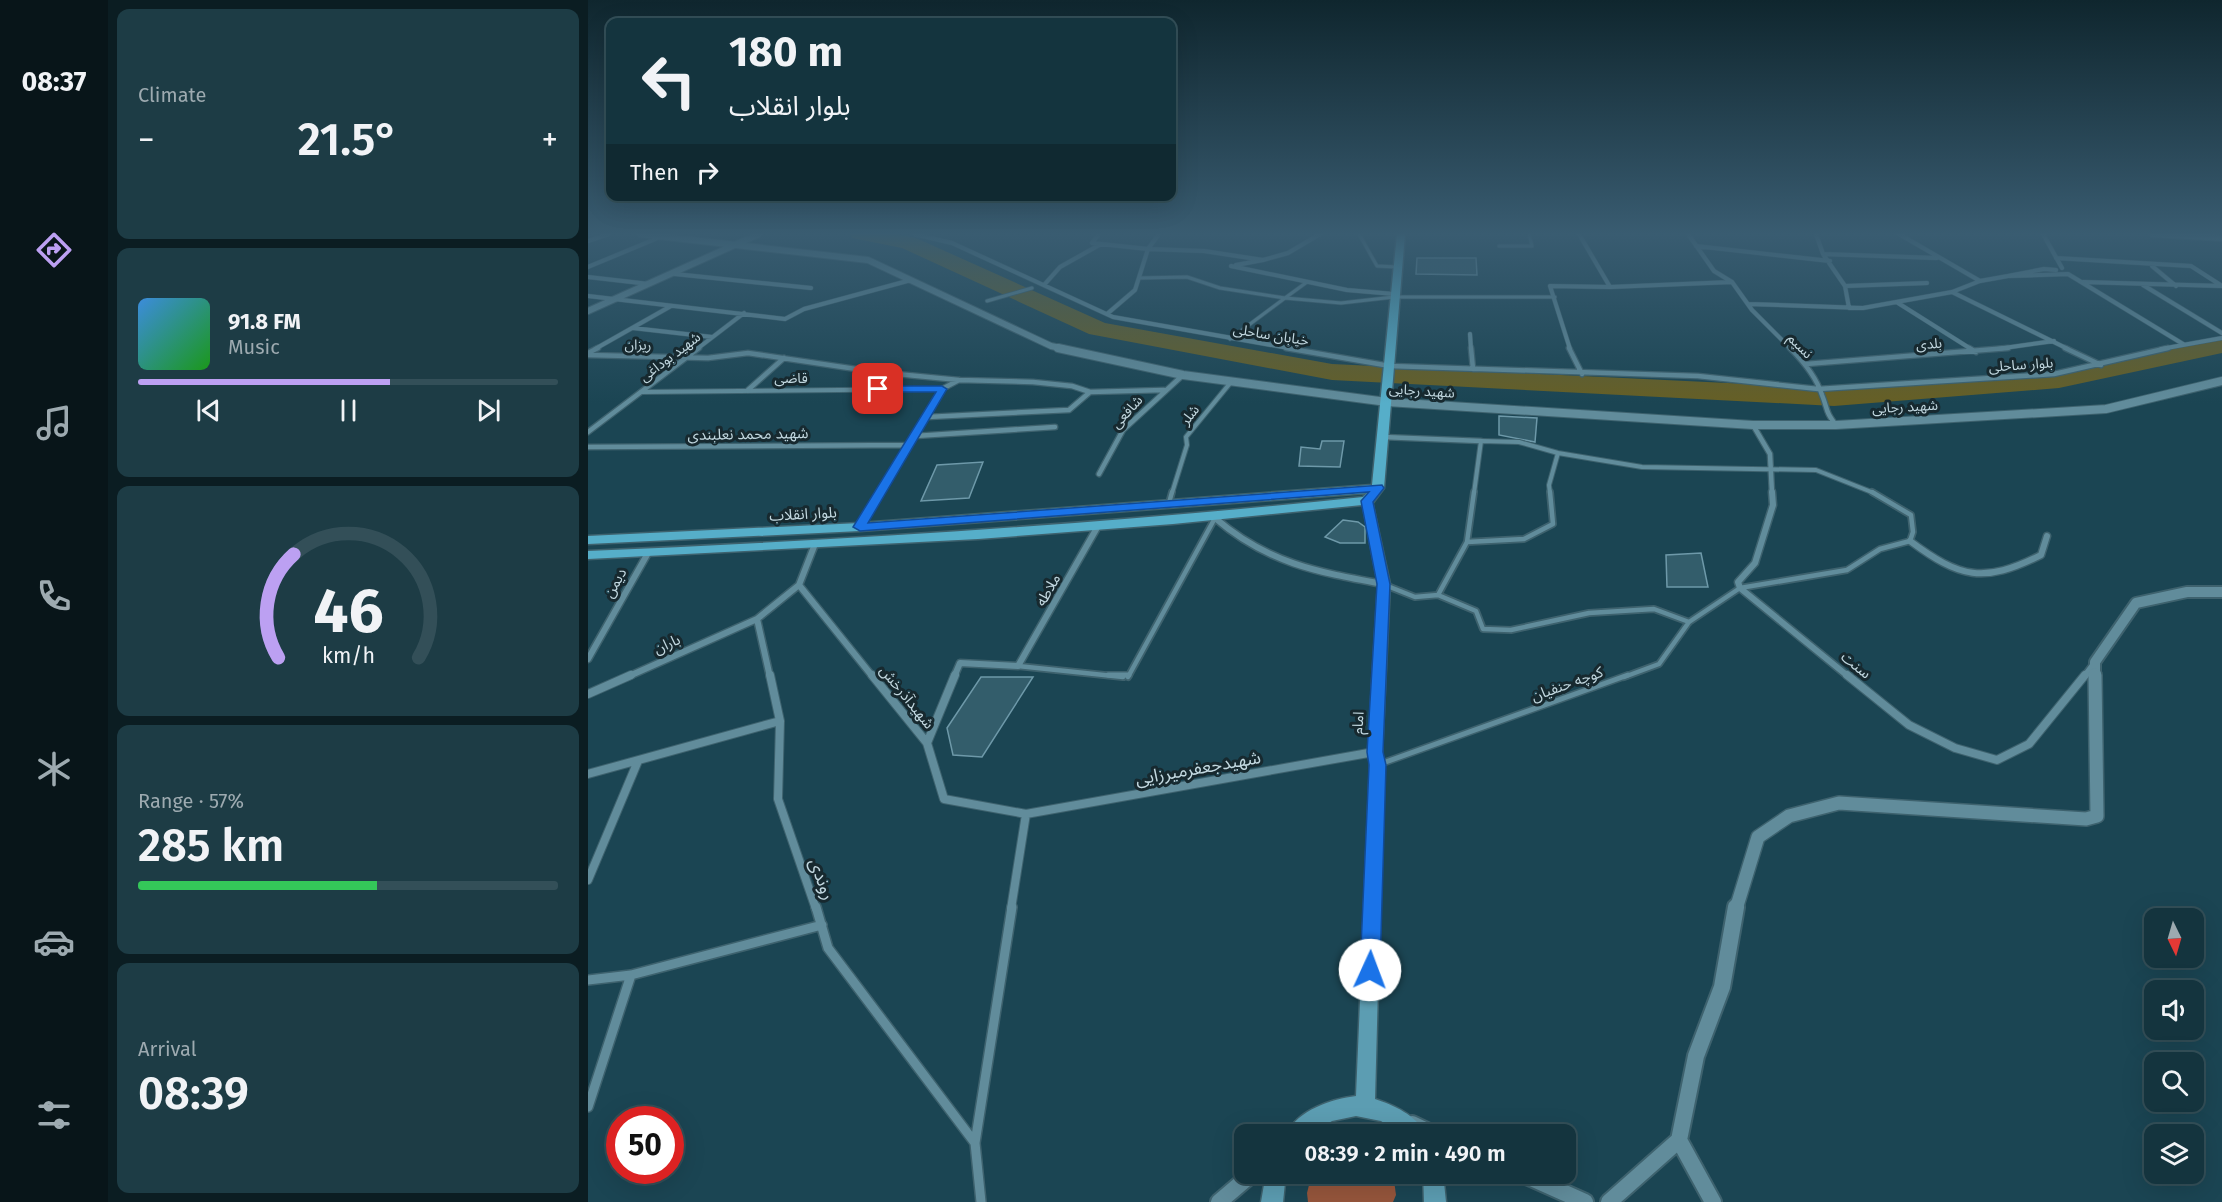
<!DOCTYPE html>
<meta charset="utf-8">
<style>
body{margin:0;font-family:"Fira Sans","Noto Sans Arabic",sans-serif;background:#1d3c45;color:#f1f3f6;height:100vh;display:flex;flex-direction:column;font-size:22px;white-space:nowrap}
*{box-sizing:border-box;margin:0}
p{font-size:20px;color:#9daab0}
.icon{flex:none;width:33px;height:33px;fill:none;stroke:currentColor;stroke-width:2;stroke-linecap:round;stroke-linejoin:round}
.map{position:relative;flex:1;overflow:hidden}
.drawer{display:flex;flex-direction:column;gap:9px;padding:9px;background:#0b1d22;width:480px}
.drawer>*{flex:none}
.top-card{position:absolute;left:18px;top:18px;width:570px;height:183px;border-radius:12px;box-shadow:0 6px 24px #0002,0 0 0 2px #334f58;background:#14343e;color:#f1f3f6;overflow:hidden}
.needle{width:39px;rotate:175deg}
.fabs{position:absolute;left:1556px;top:908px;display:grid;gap:12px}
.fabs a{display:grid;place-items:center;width:60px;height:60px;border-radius:12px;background:#14343e;box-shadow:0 6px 24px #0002,0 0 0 2px #334f58;font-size:30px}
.speed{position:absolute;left:18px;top:1106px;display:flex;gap:12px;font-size:30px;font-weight:700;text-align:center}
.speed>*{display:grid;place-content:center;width:78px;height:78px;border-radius:50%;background:#14343e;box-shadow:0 6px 24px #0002,0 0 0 2px #334f58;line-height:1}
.speed .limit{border:9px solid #d22;background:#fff;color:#111}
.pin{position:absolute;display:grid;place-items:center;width:51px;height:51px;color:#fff;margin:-26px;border-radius:12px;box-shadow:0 3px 9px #0006}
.me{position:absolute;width:66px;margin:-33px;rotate:2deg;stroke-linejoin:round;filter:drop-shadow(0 0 4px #0008)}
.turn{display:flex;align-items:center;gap:21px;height:126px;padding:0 24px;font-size:27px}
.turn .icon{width:78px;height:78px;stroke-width:2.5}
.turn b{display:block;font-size:42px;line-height:51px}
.then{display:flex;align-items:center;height:57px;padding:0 24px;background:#0003;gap:12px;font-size:22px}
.big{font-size:45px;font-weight:600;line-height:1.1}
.drawer .tile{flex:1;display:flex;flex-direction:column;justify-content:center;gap:9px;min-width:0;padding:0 21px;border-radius:12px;background:#1d3c45}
.drawer .dial{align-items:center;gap:0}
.dial svg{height:156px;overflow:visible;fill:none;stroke:#334f58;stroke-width:7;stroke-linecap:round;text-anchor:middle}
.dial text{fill:#f1f3f6;stroke:none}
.song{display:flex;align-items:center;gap:18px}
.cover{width:72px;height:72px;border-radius:9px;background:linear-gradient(135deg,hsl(210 70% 55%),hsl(120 70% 35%))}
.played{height:6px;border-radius:3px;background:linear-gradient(90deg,#bca0f2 60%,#334f58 60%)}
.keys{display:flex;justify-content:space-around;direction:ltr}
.heat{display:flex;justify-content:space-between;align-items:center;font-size:33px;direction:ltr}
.charge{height:9px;border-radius:4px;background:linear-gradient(90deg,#34c759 57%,#334f58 0)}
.trip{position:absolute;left:646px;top:1124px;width:342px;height:60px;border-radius:12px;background:#14343e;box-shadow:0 6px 24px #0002,0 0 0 2px #334f58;font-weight:600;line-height:60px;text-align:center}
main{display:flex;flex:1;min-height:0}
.dock{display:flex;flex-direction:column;width:108px;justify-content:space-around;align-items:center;background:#081519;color:#9daab0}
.dock .icon{width:42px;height:42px}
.dock .active{color:#bca0f2}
.dock b{font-size:27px;color:#f1f3f6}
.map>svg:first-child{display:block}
</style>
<main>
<nav class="dock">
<b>08:37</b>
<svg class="icon active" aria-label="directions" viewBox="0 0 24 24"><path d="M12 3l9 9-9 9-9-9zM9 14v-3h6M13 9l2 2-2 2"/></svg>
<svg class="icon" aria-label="music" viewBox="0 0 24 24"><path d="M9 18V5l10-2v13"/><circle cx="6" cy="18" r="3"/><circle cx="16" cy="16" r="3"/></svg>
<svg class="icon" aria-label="phone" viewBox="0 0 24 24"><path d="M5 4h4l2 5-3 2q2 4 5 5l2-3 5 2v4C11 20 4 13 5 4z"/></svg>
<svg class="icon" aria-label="climate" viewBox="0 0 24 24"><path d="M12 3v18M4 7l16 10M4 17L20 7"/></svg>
<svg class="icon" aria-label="car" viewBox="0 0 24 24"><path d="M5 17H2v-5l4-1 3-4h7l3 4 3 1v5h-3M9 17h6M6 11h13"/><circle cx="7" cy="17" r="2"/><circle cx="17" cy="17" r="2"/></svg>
<svg class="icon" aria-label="filters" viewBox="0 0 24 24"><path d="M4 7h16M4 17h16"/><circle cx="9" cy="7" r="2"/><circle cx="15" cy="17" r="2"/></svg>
</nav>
<section class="drawer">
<div class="tile"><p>Climate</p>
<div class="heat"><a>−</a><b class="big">21.5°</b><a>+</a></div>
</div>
<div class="tile">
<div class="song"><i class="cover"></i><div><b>91.8 FM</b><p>Music</p></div></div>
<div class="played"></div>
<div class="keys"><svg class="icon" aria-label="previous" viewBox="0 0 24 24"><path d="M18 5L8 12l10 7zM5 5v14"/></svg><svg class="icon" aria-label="pause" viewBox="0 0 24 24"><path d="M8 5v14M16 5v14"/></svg><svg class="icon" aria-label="next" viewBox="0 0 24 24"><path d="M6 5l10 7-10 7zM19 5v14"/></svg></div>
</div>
<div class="tile dial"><svg viewBox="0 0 100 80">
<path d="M14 69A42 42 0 1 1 86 69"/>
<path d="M14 69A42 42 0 0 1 22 16" stroke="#bca0f2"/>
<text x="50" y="56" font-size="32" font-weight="700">46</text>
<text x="50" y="72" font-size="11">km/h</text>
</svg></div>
<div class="tile"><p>Range · 57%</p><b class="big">285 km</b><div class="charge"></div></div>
<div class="tile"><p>Arrival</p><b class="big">08:39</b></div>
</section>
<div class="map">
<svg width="1634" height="1202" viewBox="0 0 1634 1202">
<rect width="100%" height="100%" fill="#1b4553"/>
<path fill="#96563c" d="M724,1173H805L808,1195L805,1202H720L719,1193Z"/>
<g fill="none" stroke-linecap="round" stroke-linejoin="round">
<path fill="#665f25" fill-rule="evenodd" d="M261,234H308L328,238L517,323L744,364L1246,388L1471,372L1634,337V353L1471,388L1246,406L744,380L501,334L314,248L264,238Z"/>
</g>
<path fill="#335d6b" stroke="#6e99a9" stroke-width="1.5" d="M829,258H888L889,275L828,274Z
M911,416L949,418L947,442L911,435Z
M734,441H756L752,467L711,466L713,447L732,449Z
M395,462L381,498L333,501L349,465Z
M755,520L770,522L777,527V543H752L737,537Z
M1113,553L1120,587H1079L1078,555Z
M393,677H445L394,757L365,755L359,728Z"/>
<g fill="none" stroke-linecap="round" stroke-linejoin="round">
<defs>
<path id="service-far3" d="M771,234L789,266L809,267
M911,246H944L941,234
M551,278L599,277L632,288L697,298L719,282
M642,339L697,298L753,303L806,297H967"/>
<path id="service-far2" d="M53,392L354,389
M584,493L599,445L598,437L643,382
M886,493L893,441L931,442L970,453L1054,467L1228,470L1286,493
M962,493L961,485L970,453"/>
<path id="service-far1" d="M581,503L584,492
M879,542L936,539L965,524L962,492
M797,585L827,597L850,595L888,611L895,629L923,630L1001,613L1066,609L1101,622
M850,595L879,542L886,492
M430,666L535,677
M540,677L627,518
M1036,677L1071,664L1101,622L1152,588L1259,570L1292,549L1322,541L1325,532L1323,515L1284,492"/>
<path id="service" d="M520,675H541
M792,764L1040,675"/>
<path id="pedestrian" d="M399,301L444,288"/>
<path id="minor-far4" d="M326,234L364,243L525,317L706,349
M511,234L504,243L560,249L547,290L519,314
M991,234L1022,287
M1100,234L1126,271L1144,282L1164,310L1203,349
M1228,234L1235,254L1257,286L1261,308
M1311,234L1392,281
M1455,234L1474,268
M0,241L21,234
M1108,246L1242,261
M560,249L616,251L675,260L648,265
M560,249L571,234
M1235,254L1349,258
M1468,258L1603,266L1634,286
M675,260L700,253L732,234
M643,266L759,290L806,294
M1564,266L1588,286
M0,267L72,237
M1468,270L1456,269L1420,276L1480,274L1595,344
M87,274L223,288
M0,277L61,284
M1495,282L1634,286
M456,285L472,267L513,244
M1555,285L1634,333
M1257,286L1339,283
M1364,292L1480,349
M0,296L197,319L216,309L323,280
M1310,303L1383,349
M1160,304L1275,308L1364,292L1392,281L1420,276
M45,328L124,337
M882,334L883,349
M7,349L83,306
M109,349L156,313
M982,349L962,286L1022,287L1144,282
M1409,349L1466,341
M1573,349L1634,338"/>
<path id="minor-far3" d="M698,348L802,366L1110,376L1230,389L1466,374L1580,348
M883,348L885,369
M981,348L994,374
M1202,348C1215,361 1228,376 1234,395C1240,410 1237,411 1248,425
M1381,348L1388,352
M1477,348L1513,365
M0,353L10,348
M0,355L120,358L160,353L288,372L371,380L445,382L484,386L502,392L481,410L339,417
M1218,364L1420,348
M160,390L196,358
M502,392L576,390
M1165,425L1182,454L1184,493
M0,432L111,348
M327,436L467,427
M795,437L893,441
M0,447L321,445
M511,474L535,430L595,375
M292,493L354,389L371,380"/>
<path id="minor-far2" d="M1184,492L1185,505L1167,563L1150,582L1152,588L1261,677
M627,518C679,563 729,572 795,584
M272,527L293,492
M1322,541C1372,578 1395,584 1453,555L1459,536
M211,585L285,677
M0,659L60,553
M39,677L169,619
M182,677L169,619L211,585L227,544
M366,677L372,663L430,666L510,526
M1496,677L1505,665"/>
<path id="minor-far1" d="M182,675L192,721L190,799L228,909
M284,675L339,743L356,799L438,814L786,752
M1259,675L1321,725L1367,748L1409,760L1441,744L1497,675
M0,694L43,675
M339,743L367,675
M0,774L192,721
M0,880L50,761
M423,909L438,814"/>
<path id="minor" d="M228,907L240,948L387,1143L393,1202
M0,980L43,975L234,925
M0,1107L43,975
M387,1143L424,907"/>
<path id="tertiary-far4" d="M52,234L280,260L463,346L477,349
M1565,234L1634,238
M0,311L171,234"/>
<path id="tertiary-far3" d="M470,348L595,375L799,402L1165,425H1248L1518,409L1634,381"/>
<path id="tertiary-far2" d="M1507,677V662L1548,603L1599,592H1634"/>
<path id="tertiary-far1" d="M1148,909L1170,837L1201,816L1251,803L1498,819L1509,816L1507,675"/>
<path id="tertiary" d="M824,1124L845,1134
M1091,1140L1125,1202
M932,1173L997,1202
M631,1202L665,1173
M1021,1202L1091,1140L1108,1056L1134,987L1148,907"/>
<path id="secondary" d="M779,498L784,501L802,584L794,752L796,765L787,1099C805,1105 829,1115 837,1134H812L793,1121L768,1116L744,1121L724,1134H699C709,1110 744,1099 768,1096L782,765L780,752L790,584L774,501Z
M678,1173H698L695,1202H673Z
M835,1173H855L858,1202H836Z"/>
<path id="primary" d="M809,234H817L796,488L784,504L585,524L390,539L0,559V551C259,540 517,524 775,497L779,493L272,531L0,544V536L272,523L784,485Z"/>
</defs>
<use href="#service-far3" stroke="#3e626e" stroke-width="4.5"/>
<use href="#service-far2" stroke="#3e626e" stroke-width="6"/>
<use href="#service-far1" stroke="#3e626e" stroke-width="8"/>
<use href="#service" stroke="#3e626e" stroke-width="8"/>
<use href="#pedestrian" stroke="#3e626e" stroke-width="4.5"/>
<use href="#minor-far4" stroke="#3e626e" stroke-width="5"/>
<use href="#minor-far3" stroke="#3e626e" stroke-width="7"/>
<use href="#minor-far2" stroke="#3e626e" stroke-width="9"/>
<use href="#minor-far1" stroke="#3e626e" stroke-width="10"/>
<use href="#minor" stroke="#3e626e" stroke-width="12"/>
<use href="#tertiary-far4" stroke="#3e626e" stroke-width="8"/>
<use href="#tertiary-far3" stroke="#3e626e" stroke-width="10"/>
<use href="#tertiary-far2" stroke="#3e626e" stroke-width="14"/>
<use href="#tertiary-far1" stroke="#3e626e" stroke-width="16"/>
<use href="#tertiary" stroke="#3e626e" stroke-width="20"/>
<use href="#secondary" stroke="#3e626e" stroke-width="3"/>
<use href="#primary" stroke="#3e626e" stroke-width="3"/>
<use href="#service-far3" stroke="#618c9b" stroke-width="3"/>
<use href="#service-far2" stroke="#618c9b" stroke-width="4"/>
<use href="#service-far1" stroke="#618c9b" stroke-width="4.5"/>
<use href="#service" stroke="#618c9b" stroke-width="5"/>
<use href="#pedestrian" stroke="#618c9b" stroke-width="3"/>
<use href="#minor-far4" stroke="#618c9b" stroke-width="4"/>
<use href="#minor-far3" stroke="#618c9b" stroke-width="4.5"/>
<use href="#minor-far2" stroke="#618c9b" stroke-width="6"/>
<use href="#minor-far1" stroke="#618c9b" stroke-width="8"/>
<use href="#minor" stroke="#618c9b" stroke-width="9"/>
<use href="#tertiary-far4" stroke="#618c9b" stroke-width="6"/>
<use href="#tertiary-far3" stroke="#618c9b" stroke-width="8"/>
<use href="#tertiary-far2" stroke="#618c9b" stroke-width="10"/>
<use href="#tertiary-far1" stroke="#618c9b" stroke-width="13"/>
<use href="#tertiary" stroke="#618c9b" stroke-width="16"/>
<use href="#secondary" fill="#5c9db2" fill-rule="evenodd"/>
<use href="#primary" fill="#56aec9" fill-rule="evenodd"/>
</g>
<linearGradient id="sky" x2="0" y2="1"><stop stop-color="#0f262e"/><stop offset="0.58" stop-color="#395c71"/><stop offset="1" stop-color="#395c71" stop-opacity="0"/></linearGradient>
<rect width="1634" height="403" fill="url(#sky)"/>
<path fill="#1a73e8" stroke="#114b97" stroke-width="1.5" d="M290,386H354L359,389L280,523L794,485L796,488L785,502L802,584L795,752L798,765L792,970L789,976L782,979L775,976L772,970L781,765L779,752L789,584L773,501L781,492L272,531L265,527L348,392H286L285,389Z"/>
<g text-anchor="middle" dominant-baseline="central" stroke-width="6" stroke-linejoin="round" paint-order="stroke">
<g font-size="14" fill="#c2d8e0" stroke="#17292f">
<text transform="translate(683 335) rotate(9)">خیابان ساحلی</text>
<text transform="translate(1341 344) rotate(-4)">بلدی</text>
<text transform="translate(50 345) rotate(1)">ریزان</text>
<text transform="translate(1212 346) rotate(45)">نسیم</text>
<text transform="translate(82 357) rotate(-37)">شهید بوداغی</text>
<text transform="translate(1433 365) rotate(-4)">بلوار ساحلی</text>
<text x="203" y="378">قاضی</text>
<text transform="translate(834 391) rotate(4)">شهید رجایی</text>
<text transform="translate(1317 407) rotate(-3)">شهید رجایی</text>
<text transform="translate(539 412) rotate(-48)">شافعی</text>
<text transform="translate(602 415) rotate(-51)">شلر</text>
</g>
<g font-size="15" fill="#c2d8e0" stroke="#17292f">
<text transform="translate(160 434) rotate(-1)">شهید محمد نعلبندی</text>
<text transform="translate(215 514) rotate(-3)">بلوار انقلاب</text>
<text transform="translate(27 583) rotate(-61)">دیمن</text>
<text transform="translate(460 590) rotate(-60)">ملاطه</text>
<text transform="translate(79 644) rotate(-24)">باران</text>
<text transform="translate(1268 665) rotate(39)">سنت</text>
<text transform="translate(979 684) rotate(-20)">کوچه حنفیان</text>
<text transform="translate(319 697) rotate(51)">شهیدآذرخش</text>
<text transform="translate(770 723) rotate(-87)">امام</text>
</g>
<g font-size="18" fill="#c2d8e0" stroke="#17292f">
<text transform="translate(610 768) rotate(-10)">شهیدجعفرمیرزایی</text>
<text transform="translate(234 879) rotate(70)">روندی</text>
</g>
</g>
</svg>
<div class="fabs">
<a><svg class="needle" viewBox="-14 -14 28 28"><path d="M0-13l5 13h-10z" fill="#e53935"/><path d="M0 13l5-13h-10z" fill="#9daab0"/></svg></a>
<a><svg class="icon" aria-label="sound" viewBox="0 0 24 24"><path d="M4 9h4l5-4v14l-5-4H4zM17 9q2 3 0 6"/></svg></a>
<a><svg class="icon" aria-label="search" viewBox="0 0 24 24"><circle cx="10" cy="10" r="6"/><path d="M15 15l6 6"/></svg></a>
<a><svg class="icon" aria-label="layers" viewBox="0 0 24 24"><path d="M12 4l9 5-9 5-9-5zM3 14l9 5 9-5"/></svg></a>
</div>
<div class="speed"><div class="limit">50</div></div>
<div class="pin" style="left:290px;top:389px;background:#d93025"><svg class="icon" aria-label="arrive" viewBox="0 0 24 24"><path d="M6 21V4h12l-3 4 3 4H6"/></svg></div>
<svg class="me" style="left:782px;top:970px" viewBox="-20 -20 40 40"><circle r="19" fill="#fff"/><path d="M0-13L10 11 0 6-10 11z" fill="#1a73e8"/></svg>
<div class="trip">08:39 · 2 min · 490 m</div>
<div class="top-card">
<div class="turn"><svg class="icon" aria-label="left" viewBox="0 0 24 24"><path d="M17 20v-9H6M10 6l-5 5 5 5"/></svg><div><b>180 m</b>بلوار انقلاب</div></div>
<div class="then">Then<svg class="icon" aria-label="right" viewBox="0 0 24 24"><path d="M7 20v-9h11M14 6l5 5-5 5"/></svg></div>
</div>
</div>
</main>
